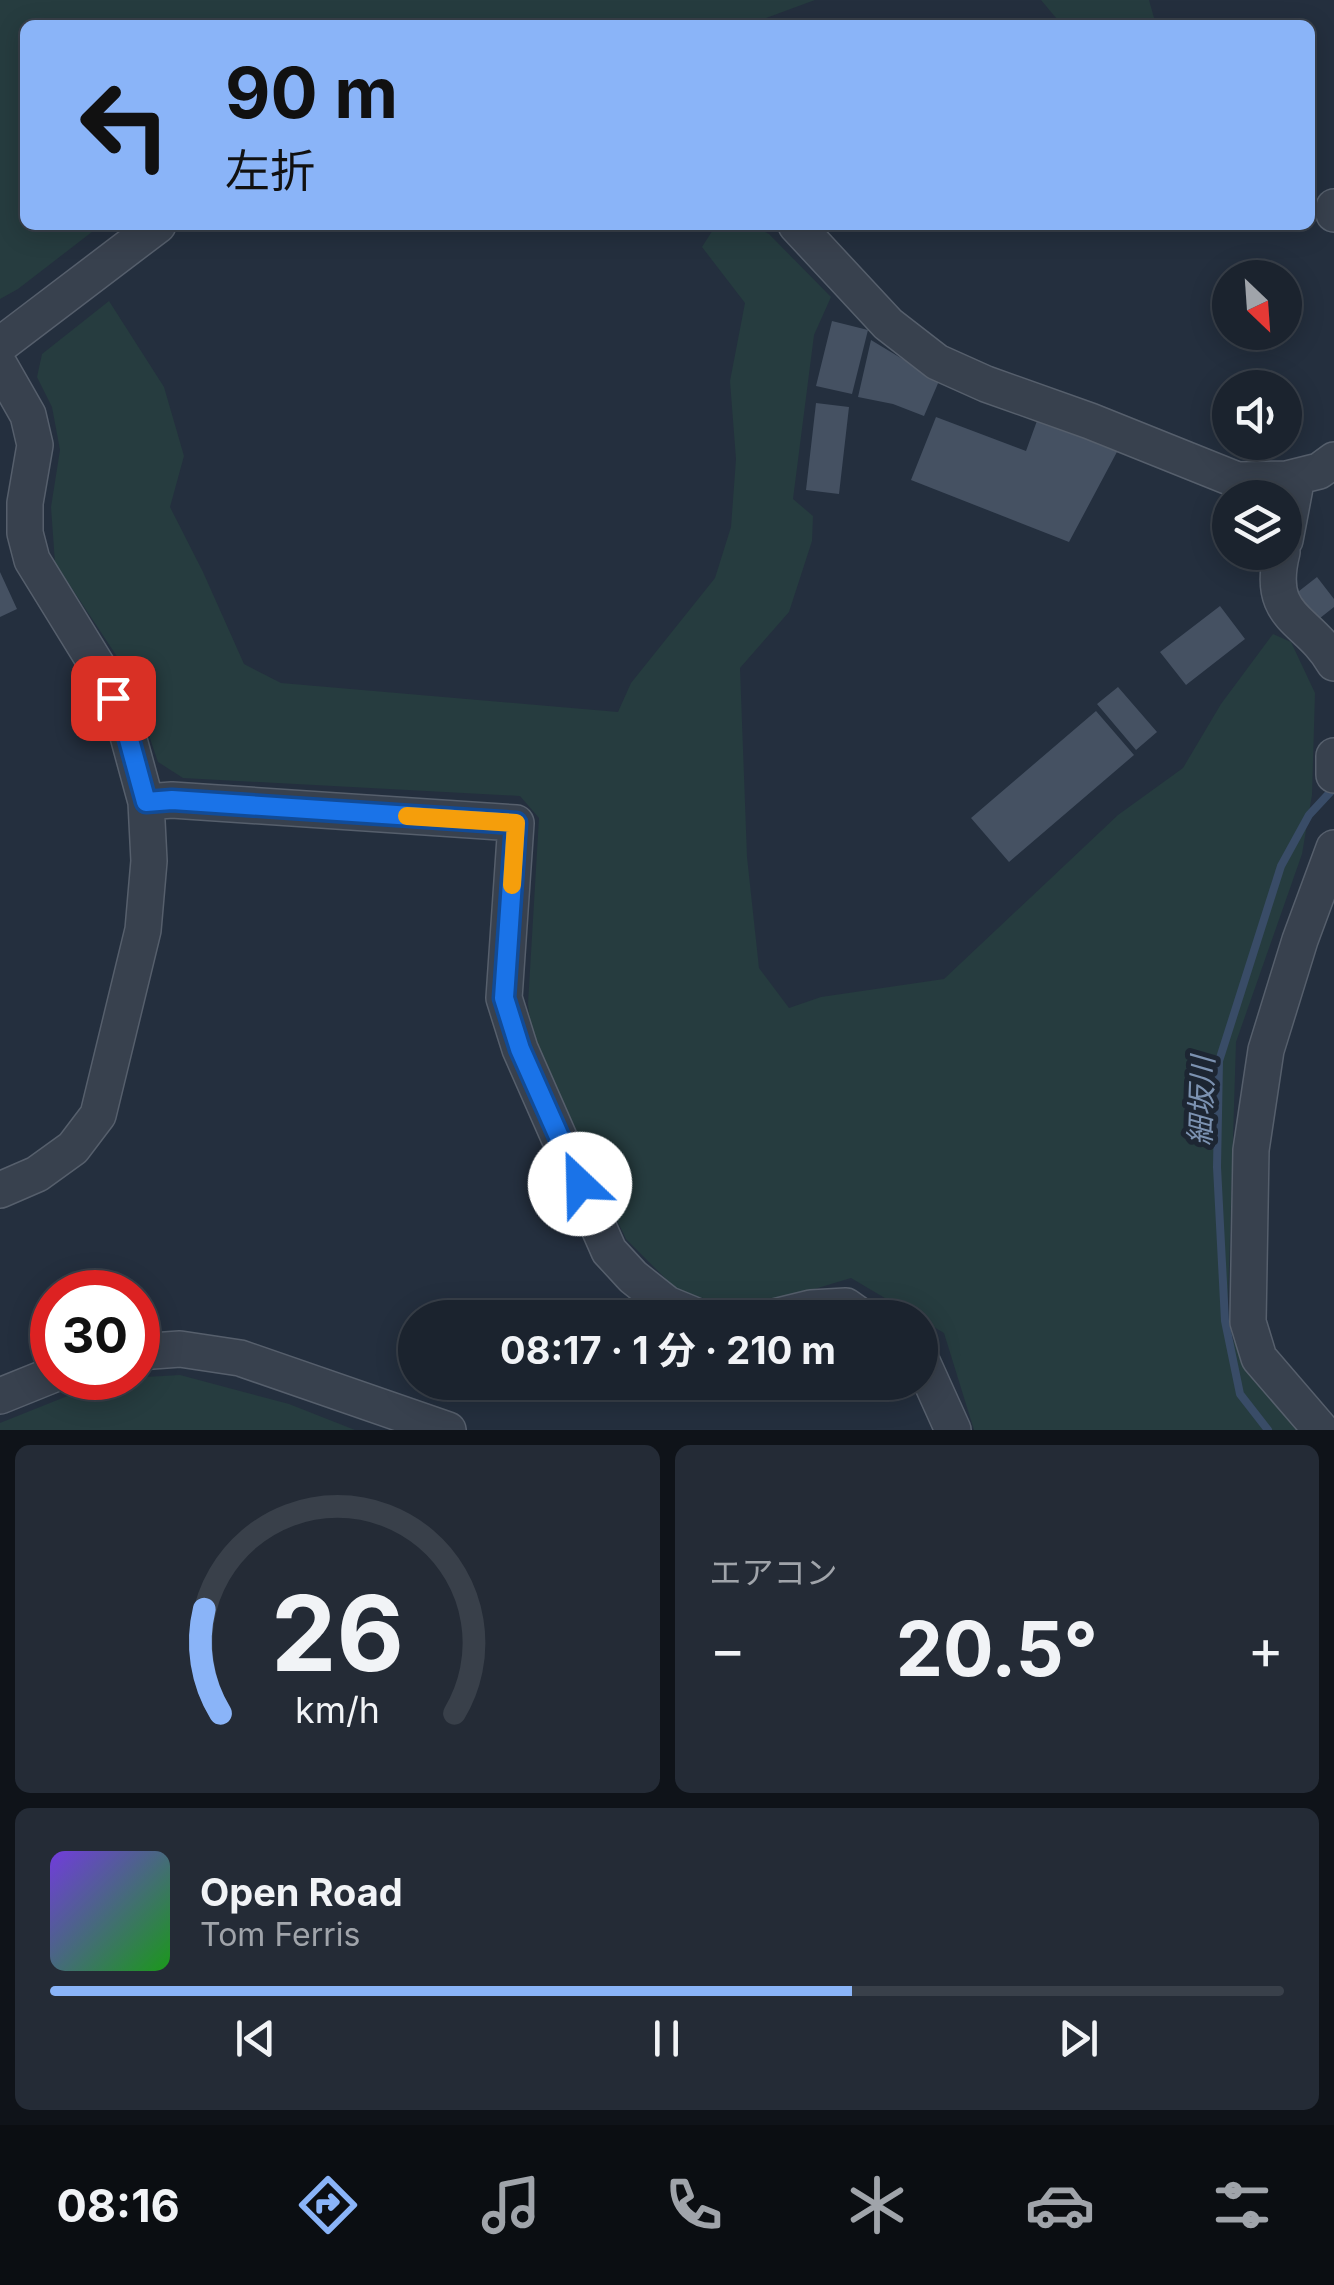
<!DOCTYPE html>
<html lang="ja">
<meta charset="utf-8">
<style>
body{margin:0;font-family:Inter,"Noto Sans JP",sans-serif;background:#242b36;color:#f1f3f6;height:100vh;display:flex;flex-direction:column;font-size:38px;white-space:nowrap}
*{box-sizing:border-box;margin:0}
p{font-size:32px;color:#a0a4aa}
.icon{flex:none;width:55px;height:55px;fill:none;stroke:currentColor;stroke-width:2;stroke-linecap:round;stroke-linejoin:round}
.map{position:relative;height:1430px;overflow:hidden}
.panel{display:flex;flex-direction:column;gap:15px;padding:15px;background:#0f1319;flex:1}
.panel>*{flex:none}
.hud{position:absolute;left:20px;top:20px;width:1295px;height:210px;border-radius:15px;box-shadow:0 5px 25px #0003,0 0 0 2px #39404a;background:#8ab4f8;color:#111;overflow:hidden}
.needle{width:65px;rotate:155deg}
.fabs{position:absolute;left:1212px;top:260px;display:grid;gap:20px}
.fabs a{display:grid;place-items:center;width:90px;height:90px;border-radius:50%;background:#1b232e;box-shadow:0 5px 25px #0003,0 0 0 2px #39404a;font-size:50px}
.speed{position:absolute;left:30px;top:1270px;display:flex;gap:20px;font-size:50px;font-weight:700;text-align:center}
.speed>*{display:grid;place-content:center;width:130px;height:130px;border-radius:50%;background:#1b232e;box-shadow:0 5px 25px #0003,0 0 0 2px #39404a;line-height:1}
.speed .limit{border:15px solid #d22;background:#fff;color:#111}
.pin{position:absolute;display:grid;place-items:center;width:85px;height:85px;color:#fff;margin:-42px;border-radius:20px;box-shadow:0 5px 15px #0006}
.me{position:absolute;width:110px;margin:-55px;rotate:336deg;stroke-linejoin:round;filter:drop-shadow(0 0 8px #0008)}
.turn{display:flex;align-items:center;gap:35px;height:210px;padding:0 40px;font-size:45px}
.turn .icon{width:130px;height:130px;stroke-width:2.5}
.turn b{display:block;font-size:70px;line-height:85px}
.big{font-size:75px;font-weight:700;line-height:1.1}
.panel .widget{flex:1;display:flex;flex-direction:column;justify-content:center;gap:15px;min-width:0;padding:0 35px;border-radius:15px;background:#242b36}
.panel .dial{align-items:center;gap:0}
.dial svg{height:260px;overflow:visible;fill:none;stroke:#39404a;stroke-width:7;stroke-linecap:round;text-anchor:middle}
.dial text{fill:#f1f3f6;stroke:none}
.song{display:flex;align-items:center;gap:30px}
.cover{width:120px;height:120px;border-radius:15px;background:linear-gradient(135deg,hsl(260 70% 55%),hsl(120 70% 35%))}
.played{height:10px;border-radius:5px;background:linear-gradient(90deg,#8ab4f8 65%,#39404a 65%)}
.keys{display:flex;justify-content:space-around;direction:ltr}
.heat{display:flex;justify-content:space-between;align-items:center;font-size:55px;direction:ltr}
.panel .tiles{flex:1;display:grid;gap:15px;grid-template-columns:1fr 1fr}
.widget:last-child{grid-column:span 2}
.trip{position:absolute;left:398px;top:1300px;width:540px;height:100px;border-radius:50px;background:#1b232e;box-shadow:0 5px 25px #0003,0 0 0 2px #39404a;font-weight:700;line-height:100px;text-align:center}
.tabs{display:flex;height:160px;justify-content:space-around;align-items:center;background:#0b0e12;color:#a0a4aa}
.tabs .icon{width:70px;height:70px}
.tabs .selected{color:#8ab4f8}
.tabs b{font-size:45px;color:#f1f3f6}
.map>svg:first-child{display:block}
</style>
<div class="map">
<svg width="1334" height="1430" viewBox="0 0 1334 1430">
<rect width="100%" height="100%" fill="#242f3e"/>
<path fill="#263c3f" d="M0,0H815L747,25H25V225H101L18,289L0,299Z
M1041,0H1149L1156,25H1062Z
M716,225H752L769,234L831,297L814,335L793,499L813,516L812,541L789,612L740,668L747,857L759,968L789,1008L821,997L944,979L1118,815L1183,768L1221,704L1273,634L1291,642L1315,693L1312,795L1302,854L1236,1042L1227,1331L1269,1395L1298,1430H974L944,1333L851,1278L788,1297L734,1307L678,1291L626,1239L533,1044L528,1004L539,818L520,796L183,778L158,762L138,703L116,655L55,563L51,507L60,450L52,407L37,377L42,354L109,301L164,387L184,456L170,507L203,572L244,664L281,683L618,712L631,683L715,578L731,527L736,459L730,381L745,303L702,247Z
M180,1375L289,1404L355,1430H0V1423L110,1379Z"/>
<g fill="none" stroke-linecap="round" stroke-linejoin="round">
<path stroke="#394c67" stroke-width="8" d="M1268,1430L1240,1394L1225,1321L1217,1167L1219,1061L1281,866L1309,815L1334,788"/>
</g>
<path fill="#455162" d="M832,321L868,330L852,394L816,386Z
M871,340L939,381L924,416L893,404L858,397Z
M816,403L849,407L839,494L806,490Z
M936,417L1026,451L1038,418L1118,450L1069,542L911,480Z
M0,572L17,609L0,617Z
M1317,577L1334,599V607L1315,622L1294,595Z
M1220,606L1245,639L1186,685L1160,652Z
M1118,687L1157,732L1136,750L1097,704Z
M1096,711L1134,755L1009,862L971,818Z"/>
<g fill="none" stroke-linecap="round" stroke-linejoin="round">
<defs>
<path id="minor" d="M1334,207V214
M796,225L888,324L937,362L986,384L1090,421L1237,480L1287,479L1319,471L1334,460
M0,345L158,225
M0,366L28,415L35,445L25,503V533L32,560L101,672L125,725L146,802L149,861L143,930L98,1115L73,1148L37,1174L0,1190
M1285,540L1297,477
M1282,552C1265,620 1308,617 1334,663
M1334,756V775
M146,802L172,800L516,823L504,998L520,1049L609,1251L633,1277L667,1304L701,1318
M770,1318L811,1308L846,1306L863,1318
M138,1352L180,1349L240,1358L448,1430
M920,1357L953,1430
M0,1396L52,1375
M1321,1430L1259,1358L1248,1322L1251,1150L1266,1050L1300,940L1334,848"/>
</defs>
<use href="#minor" stroke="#565f6c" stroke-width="38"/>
<use href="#minor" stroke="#38414e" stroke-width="35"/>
</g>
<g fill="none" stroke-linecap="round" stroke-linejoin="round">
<defs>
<path id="route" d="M113,698L125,725L146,802L172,800L516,823L504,998L520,1049L580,1184"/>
</defs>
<use href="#route" stroke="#114b97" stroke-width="25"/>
<use href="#route" stroke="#1a73e8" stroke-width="18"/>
<path stroke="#f59e0b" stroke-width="18" d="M407,816L516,823L512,885"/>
</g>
<g text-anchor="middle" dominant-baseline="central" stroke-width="10" stroke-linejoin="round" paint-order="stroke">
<g font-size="30" font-style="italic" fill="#7c92b1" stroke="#1d2633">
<text transform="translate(1201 1101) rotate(-88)">細坂川</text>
</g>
</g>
</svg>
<div class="fabs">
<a><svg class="needle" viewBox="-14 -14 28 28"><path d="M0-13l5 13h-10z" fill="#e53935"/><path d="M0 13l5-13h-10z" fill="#a0a4aa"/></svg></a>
<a><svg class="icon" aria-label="sound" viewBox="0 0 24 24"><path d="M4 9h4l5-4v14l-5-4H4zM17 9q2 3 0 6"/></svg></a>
<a><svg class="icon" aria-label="layers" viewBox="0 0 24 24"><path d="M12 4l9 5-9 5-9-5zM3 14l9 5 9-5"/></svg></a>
</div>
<div class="speed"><div class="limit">30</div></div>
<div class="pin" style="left:113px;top:698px;background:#d93025"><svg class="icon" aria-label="arrive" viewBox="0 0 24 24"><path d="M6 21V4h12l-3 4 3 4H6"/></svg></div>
<svg class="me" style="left:580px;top:1184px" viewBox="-20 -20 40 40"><circle r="19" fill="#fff"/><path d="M0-13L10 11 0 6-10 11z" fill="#1a73e8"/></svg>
<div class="trip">08:17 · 1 分 · 210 m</div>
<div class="hud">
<div class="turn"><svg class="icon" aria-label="left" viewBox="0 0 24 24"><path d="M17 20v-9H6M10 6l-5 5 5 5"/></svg><div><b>90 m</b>左折</div></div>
</div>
</div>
<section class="panel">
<div class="tiles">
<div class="widget dial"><svg viewBox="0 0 100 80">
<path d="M14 69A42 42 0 1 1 86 69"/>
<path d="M14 69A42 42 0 0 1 9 37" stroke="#8ab4f8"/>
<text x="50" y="56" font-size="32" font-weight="700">26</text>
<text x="50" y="72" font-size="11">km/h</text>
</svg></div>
<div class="widget"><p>エアコン</p>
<div class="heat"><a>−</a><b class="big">20.5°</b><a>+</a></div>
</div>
<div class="widget">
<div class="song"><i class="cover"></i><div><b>Open Road</b><p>Tom Ferris</p></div></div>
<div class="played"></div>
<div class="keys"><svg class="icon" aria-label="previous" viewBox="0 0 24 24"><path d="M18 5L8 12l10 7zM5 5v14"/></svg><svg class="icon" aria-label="pause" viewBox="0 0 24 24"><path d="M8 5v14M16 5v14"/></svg><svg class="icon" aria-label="next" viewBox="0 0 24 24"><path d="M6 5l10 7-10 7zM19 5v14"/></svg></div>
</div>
</div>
</section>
<nav class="tabs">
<b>08:16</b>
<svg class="icon selected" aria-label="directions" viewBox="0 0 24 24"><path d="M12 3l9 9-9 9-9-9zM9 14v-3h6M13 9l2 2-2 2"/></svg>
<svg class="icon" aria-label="music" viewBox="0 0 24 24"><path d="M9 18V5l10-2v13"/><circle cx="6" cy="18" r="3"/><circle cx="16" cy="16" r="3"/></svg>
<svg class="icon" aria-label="phone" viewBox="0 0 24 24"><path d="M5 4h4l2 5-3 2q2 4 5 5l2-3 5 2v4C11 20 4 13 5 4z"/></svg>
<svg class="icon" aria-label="climate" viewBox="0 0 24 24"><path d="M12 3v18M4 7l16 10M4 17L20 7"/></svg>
<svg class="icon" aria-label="car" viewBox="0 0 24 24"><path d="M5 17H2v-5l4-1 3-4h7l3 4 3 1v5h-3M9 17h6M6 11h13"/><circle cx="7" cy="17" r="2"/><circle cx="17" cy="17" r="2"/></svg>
<svg class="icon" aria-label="filters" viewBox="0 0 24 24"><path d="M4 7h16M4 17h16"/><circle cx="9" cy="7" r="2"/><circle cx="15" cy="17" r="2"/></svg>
</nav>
